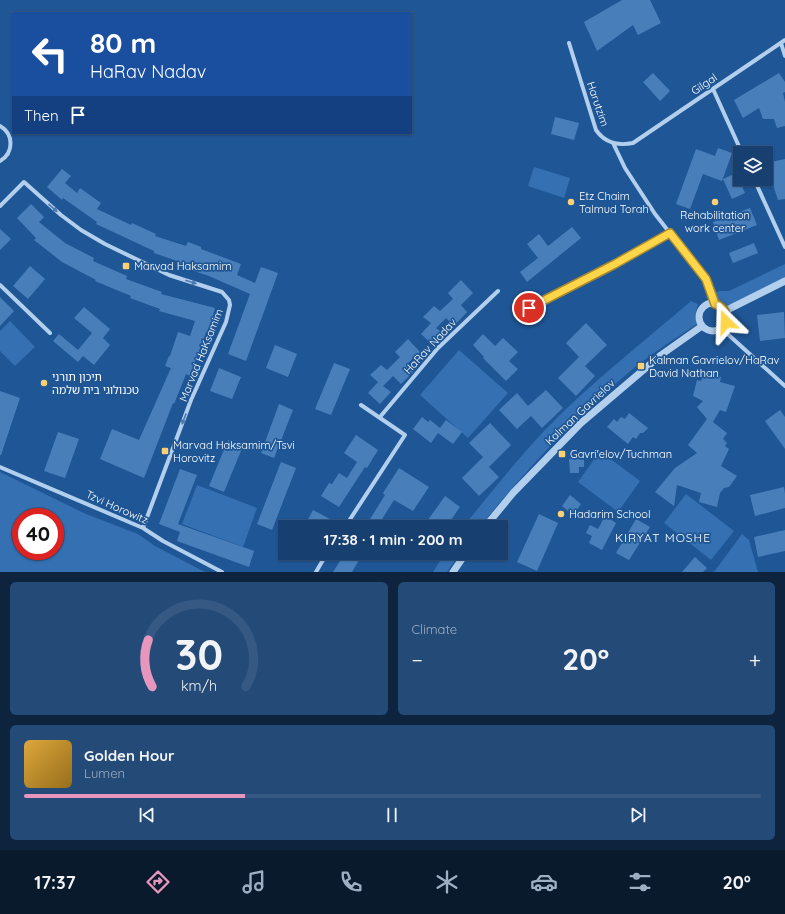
<!DOCTYPE html>
<meta charset="utf-8">
<style>
body{margin:0;font-family:Quicksand,"Noto Sans Hebrew",sans-serif;background:#244b78;color:#f1f3f6;height:100vh;display:flex;flex-direction:column;font-size:15px;white-space:nowrap}
*{box-sizing:border-box;margin:0}
p{font-size:13px;color:#9eafc3}
.icon{flex:none;width:22px;height:22px;fill:none;stroke:currentColor;stroke-width:2;stroke-linecap:round;stroke-linejoin:round}
.map{position:relative;height:572px;overflow:hidden}
.drawer{display:flex;flex-direction:column;gap:10px;padding:10px;background:#0d233e;flex:1}
.drawer>*{flex:none}
.top-card{position:absolute;left:12px;top:12px;width:400px;height:122px;border-radius:0px;box-shadow:0 1px 3px #0004,0 0 0 1px #365983;background:#1a4fa0;color:#fff;overflow:hidden}
.fabs{position:absolute;left:733px;top:146px;display:grid;gap:8px}
.fabs a{display:grid;place-items:center;width:40px;height:40px;border-radius:0px;background:#174070;box-shadow:0 1px 3px #0004,0 0 0 1px #365983;font-size:20px}
.speed{position:absolute;left:12px;top:508px;display:flex;gap:8px;font-size:20px;font-weight:700;text-align:center}
.speed>*{display:grid;place-content:center;width:52px;height:52px;border-radius:50%;background:#174070;box-shadow:0 1px 3px #0004,0 0 0 1px #365983;line-height:1}
.speed .limit{border:6px solid #d22;background:#fff;color:#111}
.pin{position:absolute;display:grid;place-items:center;width:34px;height:34px;color:#fff;margin:-17px;border:2px solid #fff;border-radius:50%;box-shadow:0 1px 4px #0007}
.me{position:absolute;width:44px;margin:-22px;rotate:338deg;stroke-linejoin:round;filter:drop-shadow(0 0 3px #0008)}
.turn{display:flex;align-items:center;gap:14px;height:84px;padding:0 12px;font-size:18px}
.turn .icon{width:52px;height:52px;stroke-width:2.5}
.turn b{display:block;font-size:28px;line-height:34px}
.then{display:flex;align-items:center;height:38px;padding:0 12px;background:#0003;gap:8px;font-size:15px}
.big{font-size:30px;font-weight:700;line-height:1.1}
.drawer .tile{flex:1;display:flex;flex-direction:column;justify-content:center;gap:6px;min-width:0;padding:0 14px;border-radius:6px;background:#244b78}
.drawer .dial{align-items:center;gap:0}
.dial svg{height:104px;overflow:visible;fill:none;stroke:#365983;stroke-width:7;stroke-linecap:round;text-anchor:middle}
.dial text{fill:#f1f3f6;stroke:none}
.song{display:flex;align-items:center;gap:12px}
.cover{width:48px;height:48px;border-radius:6px;background:linear-gradient(135deg,hsl(40 70% 55%),hsl(40 70% 35%))}
.played{height:4px;border-radius:2px;background:linear-gradient(90deg,#e797bd 30%,#365983 30%)}
.keys{display:flex;justify-content:space-around;direction:ltr}
.heat{display:flex;justify-content:space-between;align-items:center;font-size:22px;direction:ltr}
.drawer .tiles{flex:1;display:grid;gap:10px;grid-template-columns:1fr 1fr}
.tile:last-child{grid-column:span 2}
.trip{position:absolute;left:278px;top:520px;width:230px;height:40px;border-radius:0px;background:#174070;box-shadow:0 1px 3px #0004,0 0 0 1px #365983;font-weight:700;line-height:40px;text-align:center}
.dock{display:flex;height:64px;justify-content:space-around;align-items:center;background:#091a2d;color:#9eafc3}
.dock .icon{width:28px;height:28px}
.dock .selected{color:#e797bd}
.dock b{font-size:18px;color:#f1f3f6}
.map>svg:first-child{display:block}
</style>
<div class="map">
<svg width="785" height="572" viewBox="0 0 785 572">
<rect width="100%" height="100%" fill="#1f5695"/>
<path fill="#3470b2" fill-rule="evenodd" d="M534,167L570,178L564,198L528,186Z
M785,264V278L727,306L705,297L719,291H729Z
M691,301L698,304L695,316L697,324C673,340 649,355 627,374C573,419 524,472 480,527H463C489,495 515,462 543,432C589,384 641,344 691,301Z
M10,321L35,347L15,366L0,351V331Z
M459,350L508,393L468,438L420,395Z
M600,451L640,481L618,512L578,482Z
M0,472L86,514L138,534L155,546L205,572H0ZM21,517H55V551H21Z
M197,485L257,508L243,547L182,524Z
M686,494L734,531L711,560L664,523Z
M742,534L749,540L758,572H714Z
M445,553H460L447,572H433Z"/>
<path fill="#487fbb" d="M622,0H650L661,23L638,35L633,25L597,51L584,22Z
M653,73L670,91L660,101L643,82Z
M779,73L785,82V92L783,93L785,102V126L777,128L774,119H763L759,108L743,118L734,100Z
M555,117L579,123L574,140L551,134Z
M718,148L732,153L722,181L703,174L690,209L676,204L696,149L715,156Z
M785,159V199L778,200L766,163Z
M62,169L71,176L65,183L77,193L80,188L101,203L97,209L131,225L132,223L156,234L155,236L186,246L188,242L201,247V249L241,264L237,275L255,283L261,267L278,273L246,361L228,354L250,294L209,276L179,266L180,262L154,253V251L96,224L97,222L63,198L62,200L47,187Z
M736,173L745,193L732,199L723,179Z
M31,204L44,217L39,222L65,243L94,258L93,261L127,276L126,279L162,292L161,294L215,308L208,333L206,332L190,376L186,374L174,404L173,403L144,478L100,459L112,429L139,440L171,368L165,366L169,356H170L178,332L190,336L195,321L159,311L160,309L130,298L131,296L95,281L96,280L62,262L34,240L36,238L17,218Z
M750,208L757,225L719,240L713,222Z
M572,227L581,238L527,282L520,272L538,258L527,244L539,234L548,246Z
M0,229L11,239L0,250Z
M754,243L758,253L733,263L729,253Z
M30,266L45,279L28,299L13,286Z
M461,280L473,293L461,305L467,312L454,326L446,318L436,328L444,334L434,346L421,334L431,323L423,317L434,306L440,311L453,299L448,293Z
M0,297L14,311L0,326Z
M84,307L110,329L103,338L110,345L94,365L83,356L78,362L53,341L59,334L78,350L92,333L74,318Z
M784,312L785,338L760,341L757,315Z
M586,323L607,345L585,366L595,376L576,396L558,378L579,357L566,343Z
M483,334L495,346L503,338L518,352L509,361L518,369L506,381L483,358L484,357L473,345Z
M408,339L420,352L407,364L414,371L401,384L393,376L383,386L391,392L380,404L368,393L378,382L370,375L381,365L387,370L400,357L395,352Z
M275,345L297,354L288,377L266,368Z
M334,363L350,369L331,415L315,409Z
M219,368L241,377L232,399L210,391Z
M705,371L721,377L720,382L735,386L726,412L720,410L713,422L727,433L723,439L727,443L725,446L729,449L721,466L737,476L729,487L724,488L720,493L717,507L699,502L701,493L677,485L674,506L655,492L675,468L697,453L688,445L707,419L697,407L703,401L693,396L697,380L701,381Z
M546,390L563,408L542,428L531,416L517,429L499,410L517,393L528,406Z
M0,391L20,398L1,455H0Z
M279,404L293,410L274,458L261,453Z
M780,410L785,417V449L765,421Z
M629,413L648,428L643,433H640L636,439L633,437L628,444L607,427L614,419L617,422L621,417L625,419Z
M422,417L428,422L430,420L440,428L446,420L462,432L453,444L438,433L431,443L413,429Z
M490,423L511,445L489,467L499,477L479,496L462,478L483,457L469,443Z
M58,432L79,439L65,478L44,471Z
M356,435L378,450L367,468L365,467L339,507L321,496L329,483L332,484L339,473L347,478L357,462L344,453Z
M228,440L243,446L224,492L209,486Z
M569,459H584V467H579V473H570Z
M281,462L296,468L272,530L257,524Z
M399,468L429,487L413,511L394,500L377,527H372L367,524L385,495L383,493Z
M180,469L197,475L178,524L254,551L249,567L177,541L180,532L159,524Z
M784,487L785,494V508L755,516L750,495Z
M570,495L581,504L573,515L562,506Z
M445,496L460,507L446,527H423Z
M313,510L330,519L326,527H304Z
M539,514L558,523L537,571L517,562Z
M605,516L616,523L602,550L589,543L592,536L586,533L590,525L598,529Z
M636,519L650,527L629,560L616,553Z
M785,530V551L758,557L754,537Z
M345,553H363L352,572H333Z
M695,557L707,568L703,572H682Z"/>
<g fill="none" stroke-linecap="round" stroke-linejoin="round">
<path stroke="#b3cfee" stroke-width="4" d="M569,43L596,130C605,143 619,146 633,143L785,40
M781,43L785,56
M713,89L742,153
M0,126C14,134 14,153 0,161
M613,143L625,168L655,214L706,279L715,304
M754,179L785,247
M0,206L24,182L61,215L81,230L105,244L169,275L222,292L229,300L230,305L226,322L191,400L143,528
M0,285L50,333
M520,312L539,305L670,233
M721,328L785,386
M380,417L438,348L498,291
M0,467L143,528L163,541L222,572
M345,527L405,435L361,405
M316,572L327,553"/>
<path stroke="#b3cfee" stroke-width="7" d="M699 317a14 14 0 1 1 28 0a14 14 0 1 1-28 0Z
M725,311L785,281
M485,527L513,493L581,423L661,355L702,326
M453,572L466,553"/>
</g>
<defs><path id="oneway-solid" d="M-6-.8H1V-3.2L6.5 0L1 3.2V.8H-6Z"/></defs>
<g fill="#4b7ab0">
<use href="#oneway-solid" transform="translate(53 208) rotate(41)"/>
<use href="#oneway-solid" transform="translate(191 282) rotate(17)"/>
<use href="#oneway-solid" transform="translate(184 419) rotate(111)"/>
</g>
<g fill="none" stroke-linecap="round" stroke-linejoin="round">
<defs>
<path id="route" d="M529,308L615,264L670,233L706,279L715,304C724,307 727,313 726,322"/>
</defs>
<use href="#route" stroke="#a68a30" stroke-width="10"/>
<use href="#route" stroke="#ffd54a" stroke-width="7"/>
</g>
<g fill="#fcd173" stroke="#1f5695" stroke-width="1.5">
<circle cx="571" cy="202" r="4"/>
<circle cx="715" cy="202" r="4"/>
<rect x="122" y="262" width="8" height="8" rx="2"/>
<rect x="637" y="362" width="8" height="8" rx="2"/>
<circle cx="44" cy="383" r="4"/>
<rect x="161" y="447" width="8" height="8" rx="2"/>
<rect x="558" y="450" width="8" height="8" rx="2"/>
<circle cx="561" cy="514" r="4"/>
</g>
<g text-anchor="middle" dominant-baseline="central" stroke-width="3.5" stroke-linejoin="round" paint-order="stroke">
<g font-size="11" fill="#fff" stroke="#1f5695">
<text transform="translate(704 84) rotate(-34)">Gilgal</text>
<text transform="translate(598 104) rotate(71)">Harutzim</text>
<text transform="translate(430 346) rotate(-47)">HaRav Nadav</text>
<text transform="translate(201 355) rotate(-68)">Marvad HaKsamim</text>
<text transform="translate(580 412) rotate(-43)">Kalman Gavrielov</text>
<text transform="translate(117 507) rotate(24)">Tzvi Horowitz</text>
</g>
<g font-size="11" fill="#fff" stroke="#1f5695" text-anchor="start">
<text x="579" y="196">Etz Chaim<tspan x="579" dy="13">Talmud Torah</tspan></text>
<text x="715" y="215" text-anchor="middle">Rehabilitation<tspan x="715" dy="13">work center</tspan></text>
<text x="134" y="266">Marvad Haksamim</text>
<text x="649" y="360">Kalman Gavrielov/HaRav<tspan x="649" dy="13">David Nathan</tspan></text>
<text x="52" y="377">תיכון תורני<tspan x="52" dy="13">טכנולוגי בית שלמה</tspan></text>
<text x="173" y="445">Marvad Haksamim/Tsvi<tspan x="173" dy="13">Horovitz</tspan></text>
<text x="570" y="454">Gavri'elov/Tuchman</text>
<text x="569" y="514">Hadarim School</text>
</g>
<g font-size="12" letter-spacing="1" fill="#fff" stroke="#1f5695">
<text x="663" y="537">KIRYAT MOSHE</text>
</g>
</g>
</svg>
<div class="fabs">
<a><svg class="icon" aria-label="layers" viewBox="0 0 24 24"><path d="M12 4l9 5-9 5-9-5zM3 14l9 5 9-5"/></svg></a>
</div>
<div class="speed"><div class="limit">40</div></div>
<div class="pin" style="left:529px;top:308px;background:#d93025"><svg class="icon" aria-label="arrive" viewBox="0 0 24 24"><path d="M6 21V4h12l-3 4 3 4H6"/></svg></div>
<svg class="me" style="left:726px;top:322px" viewBox="-20 -20 40 40"><path d="M0-17L14 15 0 8-14 15z" fill="#ffd54a" stroke="#fff" stroke-width="4"/></svg>
<div class="trip">17:38 · 1 min · 200 m</div>
<div class="top-card">
<div class="turn"><svg class="icon" aria-label="left" viewBox="0 0 24 24"><path d="M17 20v-9H6M10 6l-5 5 5 5"/></svg><div><b>80 m</b>HaRav Nadav</div></div>
<div class="then">Then<svg class="icon" aria-label="arrive" viewBox="0 0 24 24"><path d="M6 21V4h12l-3 4 3 4H6"/></svg></div>
</div>
</div>
<section class="drawer">
<div class="tiles">
<div class="tile dial"><svg viewBox="0 0 100 80">
<path d="M14 69A42 42 0 1 1 86 69"/>
<path d="M14 69A42 42 0 0 1 11 33" stroke="#e797bd"/>
<text x="50" y="56" font-size="32" font-weight="700">30</text>
<text x="50" y="72" font-size="11">km/h</text>
</svg></div>
<div class="tile"><p>Climate</p>
<div class="heat"><a>−</a><b class="big">20°</b><a>+</a></div>
</div>
<div class="tile">
<div class="song"><i class="cover"></i><div><b>Golden Hour</b><p>Lumen</p></div></div>
<div class="played"></div>
<div class="keys"><svg class="icon" aria-label="previous" viewBox="0 0 24 24"><path d="M18 5L8 12l10 7zM5 5v14"/></svg><svg class="icon" aria-label="pause" viewBox="0 0 24 24"><path d="M8 5v14M16 5v14"/></svg><svg class="icon" aria-label="next" viewBox="0 0 24 24"><path d="M6 5l10 7-10 7zM19 5v14"/></svg></div>
</div>
</div>
</section>
<nav class="dock">
<b>17:37</b>
<svg class="icon selected" aria-label="directions" viewBox="0 0 24 24"><path d="M12 3l9 9-9 9-9-9zM9 14v-3h6M13 9l2 2-2 2"/></svg>
<svg class="icon" aria-label="music" viewBox="0 0 24 24"><path d="M9 18V5l10-2v13"/><circle cx="6" cy="18" r="3"/><circle cx="16" cy="16" r="3"/></svg>
<svg class="icon" aria-label="phone" viewBox="0 0 24 24"><path d="M5 4h4l2 5-3 2q2 4 5 5l2-3 5 2v4C11 20 4 13 5 4z"/></svg>
<svg class="icon" aria-label="climate" viewBox="0 0 24 24"><path d="M12 3v18M4 7l16 10M4 17L20 7"/></svg>
<svg class="icon" aria-label="car" viewBox="0 0 24 24"><path d="M5 17H2v-5l4-1 3-4h7l3 4 3 1v5h-3M9 17h6M6 11h13"/><circle cx="7" cy="17" r="2"/><circle cx="17" cy="17" r="2"/></svg>
<svg class="icon" aria-label="filters" viewBox="0 0 24 24"><path d="M4 7h16M4 17h16"/><circle cx="9" cy="7" r="2"/><circle cx="15" cy="17" r="2"/></svg>
<b>20°</b>
</nav>
